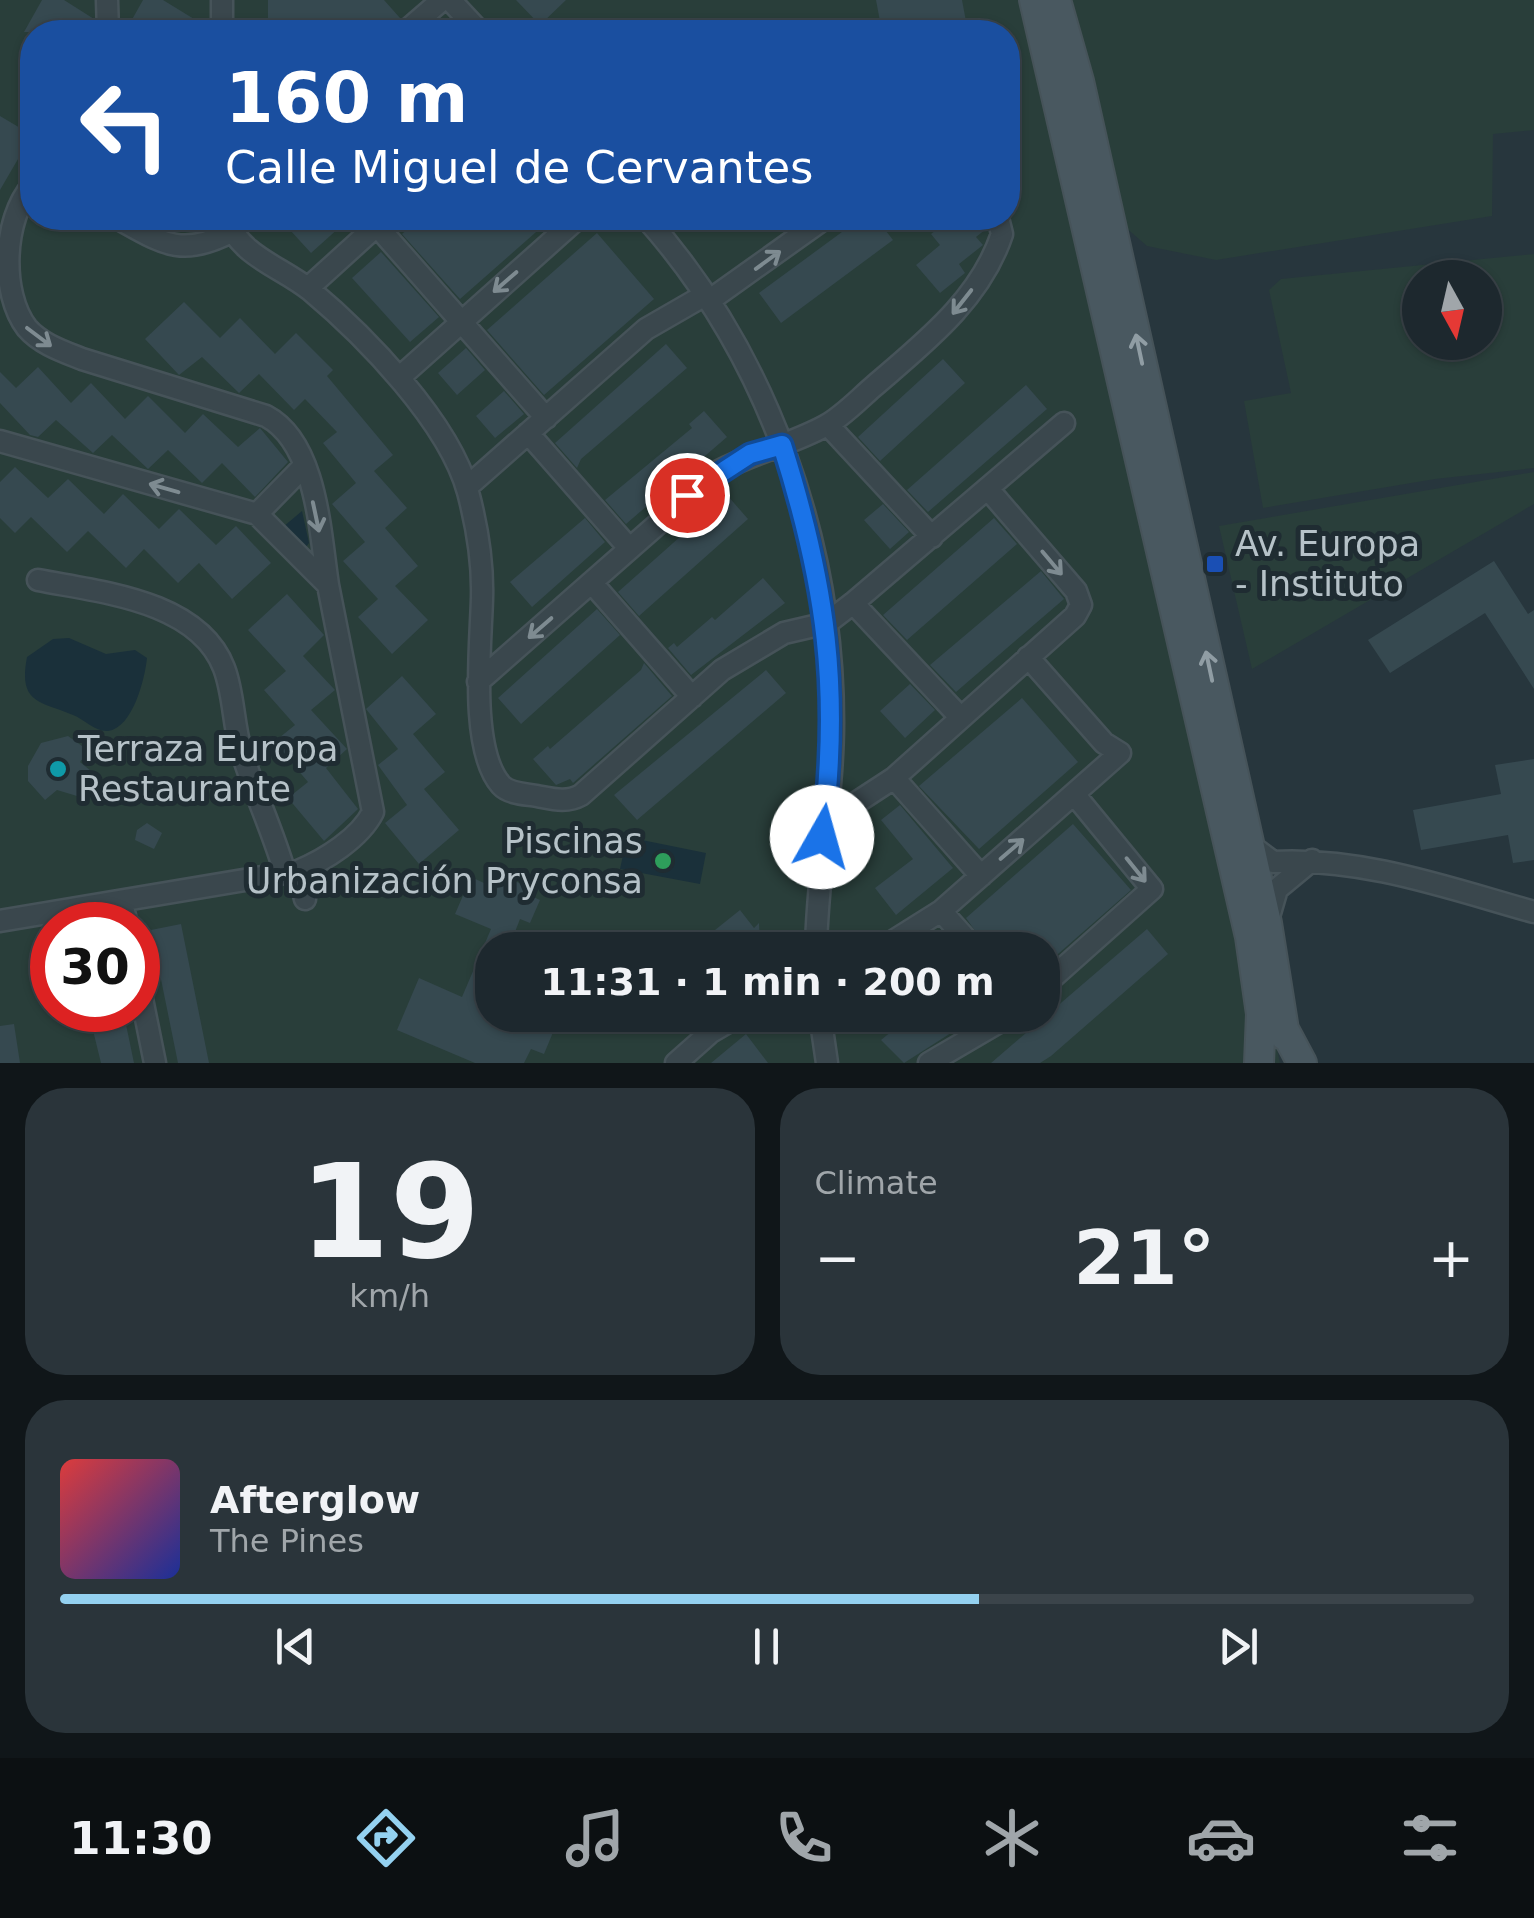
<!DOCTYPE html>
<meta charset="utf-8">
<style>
body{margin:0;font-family:"DejaVu Sans",sans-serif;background:#2a343a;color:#f1f3f6;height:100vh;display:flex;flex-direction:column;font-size:38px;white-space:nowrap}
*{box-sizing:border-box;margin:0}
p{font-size:32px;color:#a0a6aa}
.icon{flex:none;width:55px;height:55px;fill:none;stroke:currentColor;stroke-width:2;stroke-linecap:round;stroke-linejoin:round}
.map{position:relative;height:1063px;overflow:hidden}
.sheet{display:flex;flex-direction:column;gap:25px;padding:25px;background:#101619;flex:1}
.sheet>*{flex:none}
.hud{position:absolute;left:20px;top:20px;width:1000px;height:210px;border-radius:40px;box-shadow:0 2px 8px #0004,0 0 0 2px #3b444a;background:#1a4fa0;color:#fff;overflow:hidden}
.needle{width:65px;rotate:172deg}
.tools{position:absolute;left:1402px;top:260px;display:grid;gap:20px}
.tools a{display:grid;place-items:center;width:100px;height:100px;border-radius:50%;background:#1d282e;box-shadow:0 2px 8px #0004,0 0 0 2px #3b444a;font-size:50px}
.speed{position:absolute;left:30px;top:902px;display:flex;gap:20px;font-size:50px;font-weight:700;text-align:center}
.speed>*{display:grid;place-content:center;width:130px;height:130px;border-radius:50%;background:#1d282e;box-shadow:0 2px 8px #0004,0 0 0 2px #3b444a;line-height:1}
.speed .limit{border:15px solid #d22;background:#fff;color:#111}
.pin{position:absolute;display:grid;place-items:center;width:85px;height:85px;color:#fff;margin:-42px;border:5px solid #fff;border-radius:50%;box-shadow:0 2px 10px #0007}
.me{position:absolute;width:110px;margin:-55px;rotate:7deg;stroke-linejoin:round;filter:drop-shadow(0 0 8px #0008)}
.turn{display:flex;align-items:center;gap:35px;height:210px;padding:0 40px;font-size:45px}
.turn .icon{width:130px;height:130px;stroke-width:2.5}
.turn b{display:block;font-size:70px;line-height:85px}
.big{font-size:75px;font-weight:700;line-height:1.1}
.sheet .tile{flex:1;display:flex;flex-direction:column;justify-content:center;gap:15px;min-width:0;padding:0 35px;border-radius:40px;background:#2a343a}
.sheet .dial{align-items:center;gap:0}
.dial b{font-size:130px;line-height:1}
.song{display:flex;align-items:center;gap:30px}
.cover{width:120px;height:120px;border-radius:15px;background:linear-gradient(135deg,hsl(0 70% 55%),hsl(230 70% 35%))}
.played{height:10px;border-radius:5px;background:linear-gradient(90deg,#94d1f0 65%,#3b444a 65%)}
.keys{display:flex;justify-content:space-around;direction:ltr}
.heat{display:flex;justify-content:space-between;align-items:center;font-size:55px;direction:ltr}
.sheet .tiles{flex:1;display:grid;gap:25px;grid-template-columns:1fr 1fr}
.tile:last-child{grid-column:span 2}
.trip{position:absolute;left:475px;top:932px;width:585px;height:100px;border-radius:40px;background:#1d282e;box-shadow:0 2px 8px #0004,0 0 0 2px #3b444a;font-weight:700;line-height:100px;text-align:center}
.tab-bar{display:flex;height:160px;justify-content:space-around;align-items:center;background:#0c1012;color:#a0a6aa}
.tab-bar .icon{width:70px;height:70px}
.tab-bar .active{color:#94d1f0}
.tab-bar b{font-size:45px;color:#f1f3f6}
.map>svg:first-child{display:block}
</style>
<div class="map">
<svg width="1534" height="1063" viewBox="0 0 1534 1063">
<rect width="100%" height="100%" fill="#27363d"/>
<path fill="#293e3a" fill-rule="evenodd" d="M0,0H1050L1280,1063H0ZM32,32H1008V218H32ZM52,925H138V1010H52ZM492,950H1042V1015H492Z
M1053,0H1534V130L1493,134L1492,216L1216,260L1147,246L1117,220Z
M1534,254V468L1435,479L1263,508L1244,401L1291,393L1269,290L1281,279ZM1420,278H1485V342H1420Z
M1534,472V504L1252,669L1219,526Z"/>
<path fill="#1a303a" d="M302,511L309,543L306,547L283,527Z
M69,638L106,654L135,650L147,658C145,678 133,728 108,731C95,732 84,719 73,715C40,701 18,704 27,657L53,639Z
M627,837L706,853L700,884L620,869Z"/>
<path fill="#364950" d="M42,0H64L94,19L86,32H24Z
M143,0H163L194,19L187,32H125Z
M268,0H384L400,18L383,32H268Z
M516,0H566L540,25Z
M876,0H962L968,32H882Z
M0,116L32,135L0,190Z
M144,218H177L170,229Z
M304,218H350L311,253L290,230Z
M420,218H552L460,299L402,234Z
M861,218H876L893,240L781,323L759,293Z
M951,218H978L986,229L976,237L983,245L959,264L965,273L940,293L916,265L940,245L931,234Z
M597,233L654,299L544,395L487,330Z
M381,252L439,317L410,342L352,278Z
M184,302L220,338L240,318L275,354L296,333L333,370L327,376L393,455L374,471L407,508L385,528L418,566L395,586L428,620L392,654L358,617L378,599L343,561L365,542L332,504L356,483L323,443L337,432L305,399L294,410L259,374L239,393L202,357L179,375L145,339Z
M666,344L687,368L581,459L577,468L555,443Z
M466,348L485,370L457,395L438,373Z
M943,359L965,383L880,461L858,437Z
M38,367L71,403L91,383L125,419L148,396L185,433L203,414L238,447L260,428L288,462L255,497L222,463L202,483L168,450L148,469L112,435L93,453L56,420L38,437L30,435L0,403V372L16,388Z
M1026,385L1047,409L928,512L907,490Z
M504,391L524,414L495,438L476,416Z
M704,411L727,437L626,524L605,500L692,428L689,424Z
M15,467L48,498L68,479L104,514L123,494L159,529L179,509L216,545L236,526L271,563L232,599L199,563L178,583L144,549L126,568L88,531L67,552L31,517L15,533L0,518V482Z
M727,495L748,519L639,616L618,592Z
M883,504L909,532L890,549L864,520Z
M585,518L605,542L532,607L510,582Z
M994,518L1017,544L907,640L883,615Z
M1494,561L1528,614L1534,610V689L1485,613L1390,673L1368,640Z
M1041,571L1064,599L956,692L930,665Z
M763,578L785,603L691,675L668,648L674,643L677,647L712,617L715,620Z
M287,594L324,635L303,656L335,690L311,710L347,749L326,768L358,809L324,841L288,798L308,782L274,742L295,725L264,690L286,671L248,630Z
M597,609L620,635L521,724L498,698Z
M644,663L672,696L573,783L570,779L556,785L533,759L548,746L550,749L641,670Z
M766,670L786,693L637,820L614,795Z
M402,676L436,714L413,734L445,772L424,789L459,830L419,864L385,823L407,805L378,765L398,749L366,709Z
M910,684L935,710L905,738L880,711Z
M1022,698L1078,762L979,849L919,786Z
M68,736L89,751L80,762L91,771L83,780L87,784L77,796L57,790L45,800L28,781V766L41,743Z
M1534,759V860L1513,863L1508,835L1421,850L1413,810L1501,794L1495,765Z
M900,805L953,868L896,915L875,888L913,859L881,820Z
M147,823L162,833L154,849L135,840L137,830Z
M1073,824L1131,890L1042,968V950H989L966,918Z
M487,876L500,882L502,876L532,888L529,895L540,900L530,923L520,919L508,950H492V1015L559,1018L544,1054L531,1049L524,1063H475L397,1030L419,978L462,997L491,929L455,914L471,877L484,883Z
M740,910L754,928L759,923L760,950H690Z
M181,924L209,1063H178L151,930Z
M1147,929L1168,954L1051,1056L1040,1063H991Z
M945,936L958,950H928Z
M88,1010H123L134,1063H101Z
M878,1015H900L912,1028L927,1015H979L904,1063L881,1040L892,1031Z
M14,1024L20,1063H0V1026Z
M746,1034L768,1063H711Z"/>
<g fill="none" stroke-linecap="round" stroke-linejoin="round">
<defs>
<path id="street" d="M107,0L108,32
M222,0V32
M450,0L480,32
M405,32L442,0
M32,186C3,219 0,293 27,328C41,344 62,351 82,359L266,416C317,443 320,533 328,585
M117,218C162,243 181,258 231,232
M226,218C241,257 280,266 310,290C365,336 449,422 468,492C477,526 483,563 482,598C481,643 469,749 501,785C509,794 526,794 537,796C553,799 567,803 581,795L722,670L784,633L827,623L853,603L1064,423
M370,218L546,418
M646,218C767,354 833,540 833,722C833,798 817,874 816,950
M308,288L384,219
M710,300L825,218
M400,377L578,218
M828,425L932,537
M528,433L629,548
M0,441L257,514L328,585L373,812C360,838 325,860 298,871L0,921
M467,487L646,329L705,295
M257,514L303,467
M38,580C99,592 198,600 224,668C234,694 233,724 241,750C254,792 273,831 285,873
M592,583L692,697
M853,603L960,717
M478,682L717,472C752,453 790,445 825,426C842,417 858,400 873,387C924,343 980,300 1002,234L998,218
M894,778L981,876
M826,809L845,810L894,778L1075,616L1081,605L1076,591L988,489
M1249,844L1273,862C1363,857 1448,888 1534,912
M298,871L305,899
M122,902L127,925
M941,911L976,950
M1268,920L1277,889L1312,860
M879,950L941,911L1120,753L1104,743L1028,657
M138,979L155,1063
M1042,987L1152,889L1074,794
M820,1015L827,1063
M676,1063L711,1032L740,1015
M929,1063L1011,1015"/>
<path id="secondary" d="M1034,0L1250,937L1261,1014L1259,1063
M1056,0L1079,81L1267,923L1285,1036
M1279,1020L1302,1063"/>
</defs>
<use href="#street" stroke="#465359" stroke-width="25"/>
<use href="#secondary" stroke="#465359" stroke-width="32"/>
<use href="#street" stroke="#3a474d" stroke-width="20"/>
<use href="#secondary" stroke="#495860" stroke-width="28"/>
</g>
<defs><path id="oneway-shaft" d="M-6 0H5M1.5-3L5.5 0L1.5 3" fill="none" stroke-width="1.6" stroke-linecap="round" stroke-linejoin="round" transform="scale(2.5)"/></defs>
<g stroke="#7e8b91">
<use href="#oneway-shaft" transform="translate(768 260) rotate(-36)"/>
<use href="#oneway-shaft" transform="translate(505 282) rotate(139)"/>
<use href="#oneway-shaft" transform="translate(962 302) rotate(128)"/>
<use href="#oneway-shaft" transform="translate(39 337) rotate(37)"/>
<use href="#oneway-shaft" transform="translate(164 488) rotate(-164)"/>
<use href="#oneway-shaft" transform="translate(316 517) rotate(78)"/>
<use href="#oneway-shaft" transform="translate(1052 563) rotate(50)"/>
<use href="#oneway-shaft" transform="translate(540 628) rotate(139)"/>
<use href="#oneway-shaft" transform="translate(1012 849) rotate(-41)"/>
<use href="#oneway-shaft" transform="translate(1136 870) rotate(51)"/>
</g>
<g stroke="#909da4">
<use href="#oneway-shaft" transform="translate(1139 349) rotate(-102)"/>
<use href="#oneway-shaft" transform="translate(1209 666) rotate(-102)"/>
</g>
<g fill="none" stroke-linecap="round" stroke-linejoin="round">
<defs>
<path id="route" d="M687,495L750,454L782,445C826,584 841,691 822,837"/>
</defs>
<use href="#route" stroke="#114b97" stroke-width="25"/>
<use href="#route" stroke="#1a73e8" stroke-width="18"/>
</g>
<rect fill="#1a4fb4" stroke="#1f2c32" stroke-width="4" x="1205" y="554" width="20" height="20" rx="5"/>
<circle fill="#0f9aa8" stroke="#1f2c32" stroke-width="4" cx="58" cy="769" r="10"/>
<circle fill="#2e9e5b" stroke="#1f2c32" stroke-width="4" cx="663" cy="861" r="10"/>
<g text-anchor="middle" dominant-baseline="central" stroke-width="10" stroke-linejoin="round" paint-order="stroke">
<g font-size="35" fill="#b6c2c8" stroke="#1f2c32" text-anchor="start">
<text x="1235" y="544">Av. Europa<tspan x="1235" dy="40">- Instituto</tspan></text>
<text x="78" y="749">Terraza Europa<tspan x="78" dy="40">Restaurante</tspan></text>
<text x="643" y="841" text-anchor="end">Piscinas<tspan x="643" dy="40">Urbanización Pryconsa</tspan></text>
</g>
</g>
</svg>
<div class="tools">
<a><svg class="needle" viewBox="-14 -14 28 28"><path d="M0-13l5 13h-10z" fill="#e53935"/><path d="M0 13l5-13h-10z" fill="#a0a6aa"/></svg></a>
</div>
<div class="speed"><div class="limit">30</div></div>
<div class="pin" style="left:687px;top:495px;background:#d93025"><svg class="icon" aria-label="arrive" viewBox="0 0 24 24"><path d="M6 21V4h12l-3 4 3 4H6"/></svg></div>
<svg class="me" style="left:822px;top:837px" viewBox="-20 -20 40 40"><circle r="19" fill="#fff"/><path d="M0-13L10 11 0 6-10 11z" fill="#1a73e8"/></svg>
<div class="trip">11:31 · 1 min · 200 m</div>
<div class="hud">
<div class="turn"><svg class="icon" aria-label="left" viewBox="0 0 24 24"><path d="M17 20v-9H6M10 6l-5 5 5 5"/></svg><div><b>160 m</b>Calle Miguel de Cervantes</div></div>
</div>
</div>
<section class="sheet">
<div class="tiles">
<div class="tile dial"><b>19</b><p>km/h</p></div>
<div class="tile"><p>Climate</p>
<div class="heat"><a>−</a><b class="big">21°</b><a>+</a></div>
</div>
<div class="tile">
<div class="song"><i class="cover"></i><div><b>Afterglow</b><p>The Pines</p></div></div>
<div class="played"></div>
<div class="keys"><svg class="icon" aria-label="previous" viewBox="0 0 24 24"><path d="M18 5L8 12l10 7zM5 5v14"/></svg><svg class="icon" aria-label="pause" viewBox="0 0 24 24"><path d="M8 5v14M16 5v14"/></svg><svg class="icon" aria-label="next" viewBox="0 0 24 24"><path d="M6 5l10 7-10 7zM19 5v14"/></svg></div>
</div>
</div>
</section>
<nav class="tab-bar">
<b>11:30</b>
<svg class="icon active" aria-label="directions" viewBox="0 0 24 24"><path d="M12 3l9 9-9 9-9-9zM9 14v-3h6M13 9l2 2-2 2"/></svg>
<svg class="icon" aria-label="music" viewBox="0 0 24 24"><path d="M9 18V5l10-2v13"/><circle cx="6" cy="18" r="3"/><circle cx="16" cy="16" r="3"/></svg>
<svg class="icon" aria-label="phone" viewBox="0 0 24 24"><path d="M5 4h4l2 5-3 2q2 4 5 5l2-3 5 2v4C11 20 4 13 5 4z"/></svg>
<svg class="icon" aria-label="climate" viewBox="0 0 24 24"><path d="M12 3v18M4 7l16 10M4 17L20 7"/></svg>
<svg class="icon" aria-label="car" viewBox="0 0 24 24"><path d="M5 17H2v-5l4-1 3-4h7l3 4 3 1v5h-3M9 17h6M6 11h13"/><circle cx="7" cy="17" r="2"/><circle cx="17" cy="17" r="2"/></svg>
<svg class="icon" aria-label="filters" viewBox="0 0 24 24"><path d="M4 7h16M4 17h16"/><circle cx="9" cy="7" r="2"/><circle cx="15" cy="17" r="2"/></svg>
</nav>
